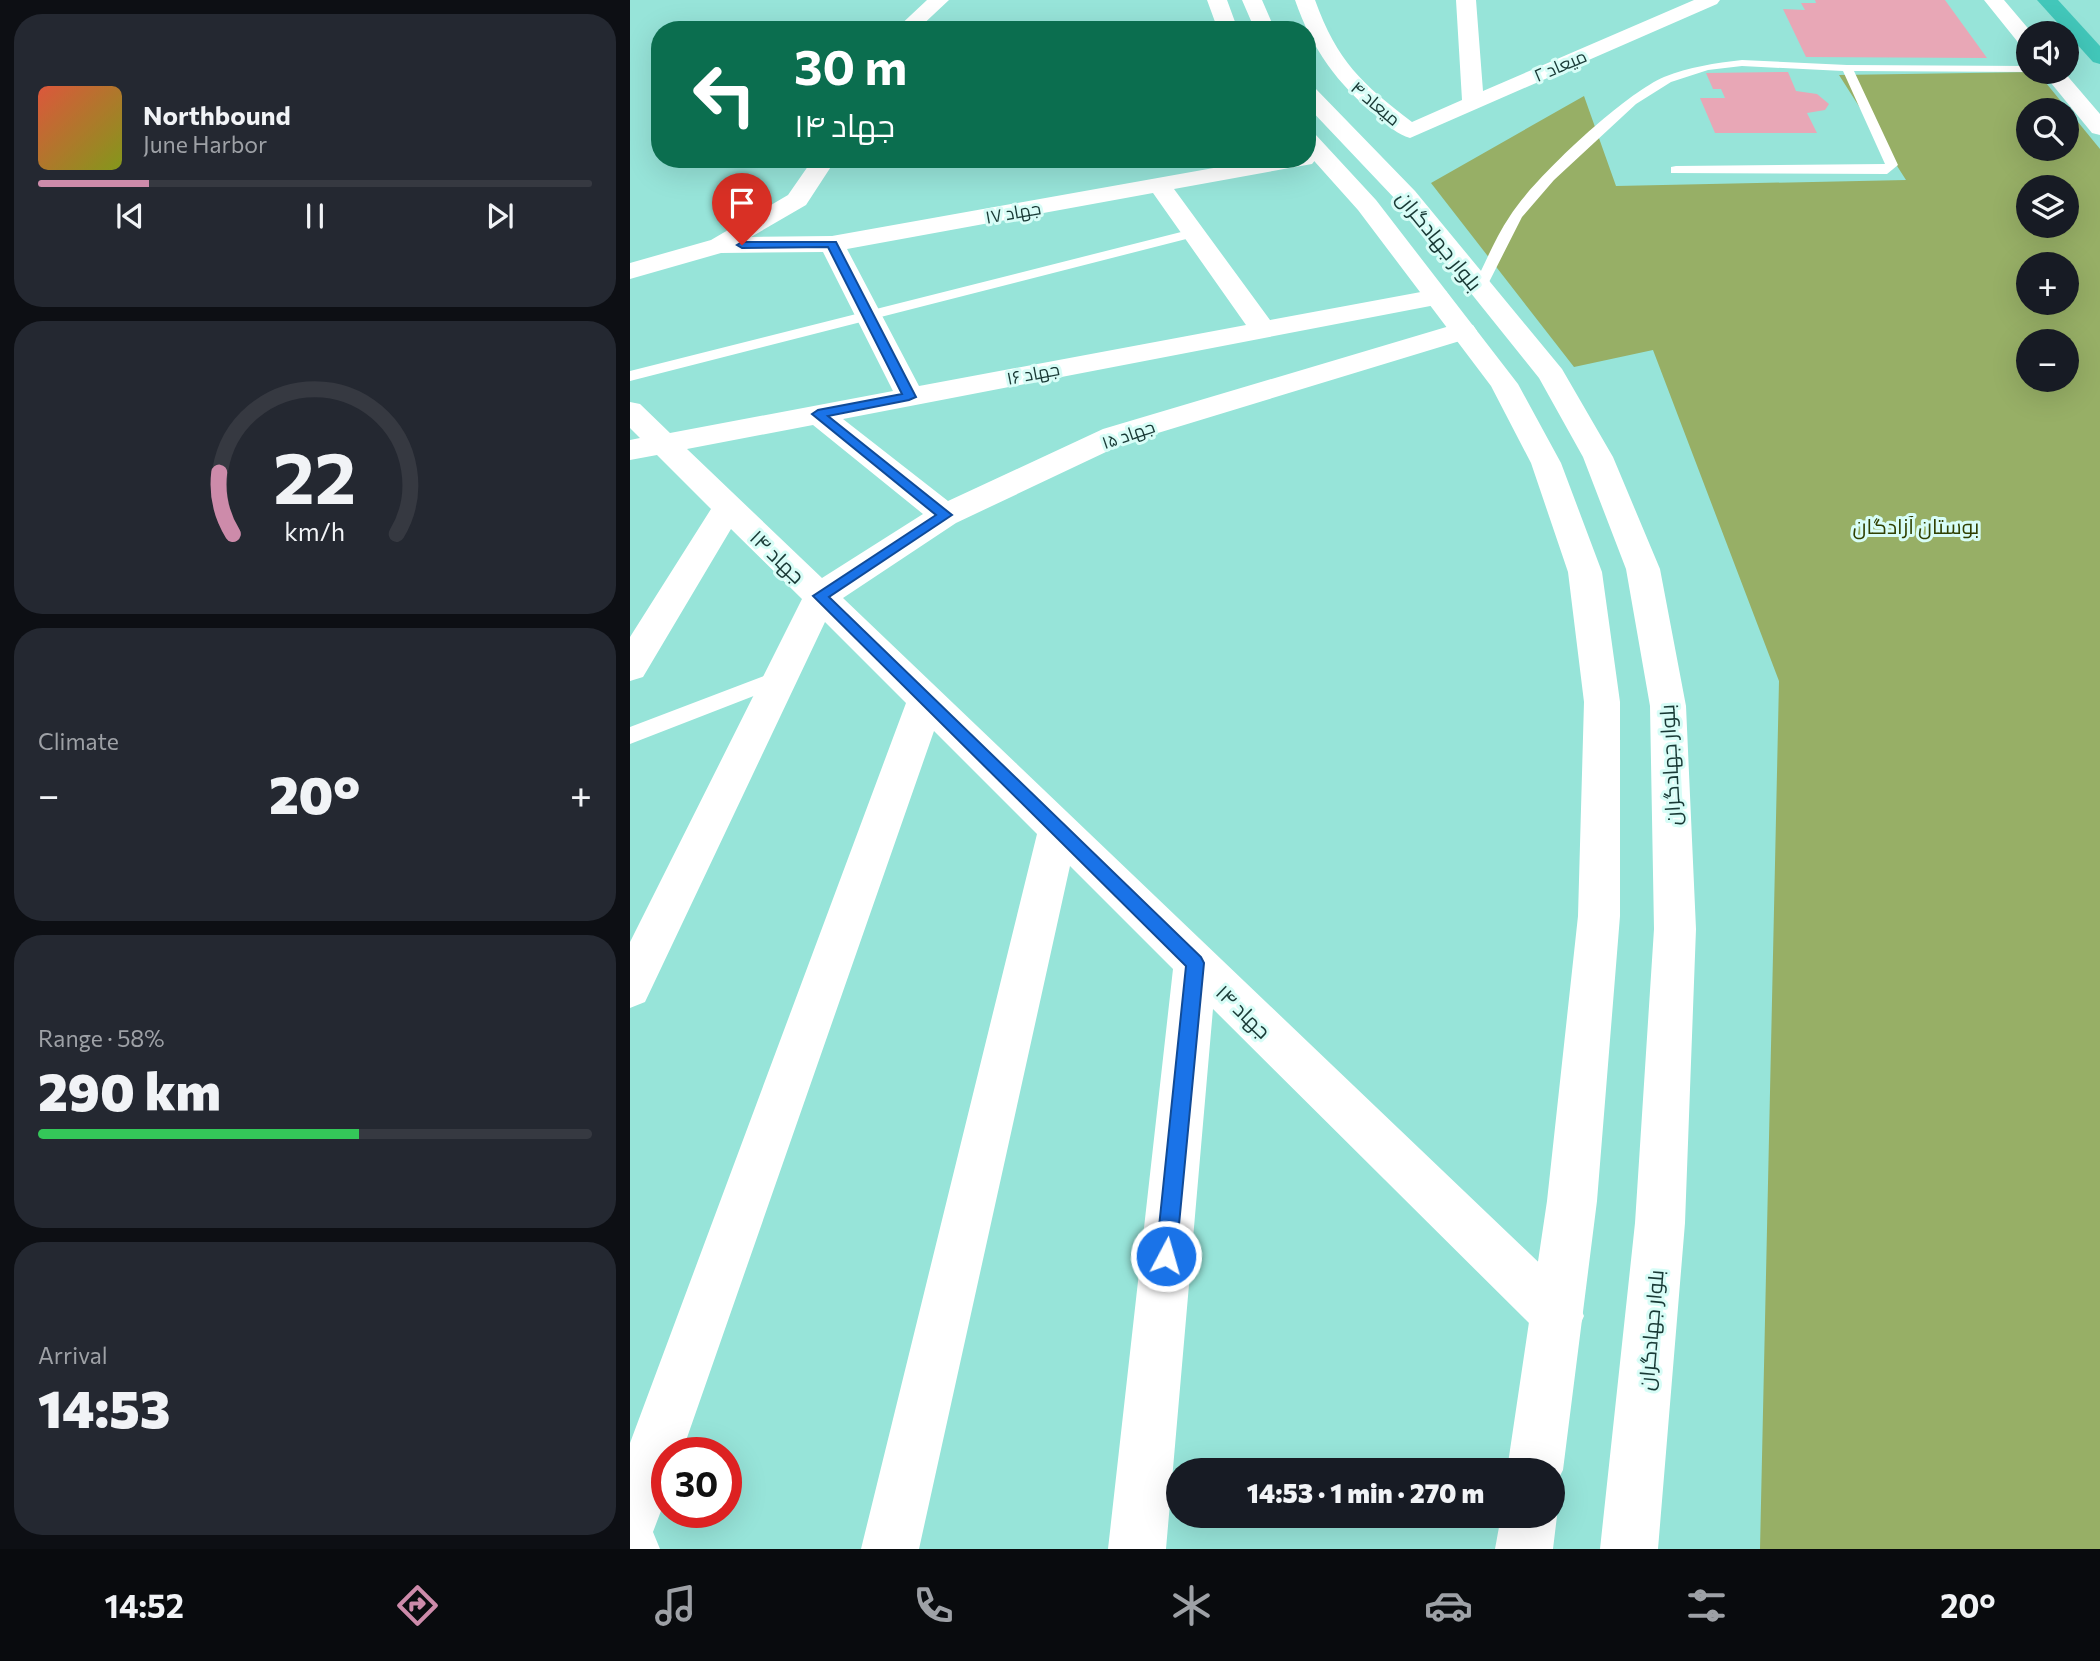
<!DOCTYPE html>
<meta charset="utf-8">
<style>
body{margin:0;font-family:Commissioner,Cairo,sans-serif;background:#242831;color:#f1f3f6;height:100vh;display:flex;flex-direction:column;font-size:26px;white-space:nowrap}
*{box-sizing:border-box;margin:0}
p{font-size:23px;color:#9ea1a6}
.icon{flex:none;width:38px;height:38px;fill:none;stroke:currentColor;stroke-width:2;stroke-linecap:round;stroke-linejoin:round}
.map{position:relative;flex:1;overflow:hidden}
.drawer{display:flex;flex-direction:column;gap:14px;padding:14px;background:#0d0f14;width:630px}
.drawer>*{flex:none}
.top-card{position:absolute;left:21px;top:21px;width:665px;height:147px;border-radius:28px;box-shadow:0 7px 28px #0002;background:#0b6e4f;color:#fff;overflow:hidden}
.controls{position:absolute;left:1386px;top:21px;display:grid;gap:14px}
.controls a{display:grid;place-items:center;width:63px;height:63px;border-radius:50%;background:#171b24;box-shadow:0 7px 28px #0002;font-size:35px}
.speed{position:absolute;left:21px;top:1437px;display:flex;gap:14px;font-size:35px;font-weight:700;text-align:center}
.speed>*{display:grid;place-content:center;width:91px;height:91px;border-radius:50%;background:#171b24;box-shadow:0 7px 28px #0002;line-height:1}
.speed .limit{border:10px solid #d22;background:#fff;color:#111}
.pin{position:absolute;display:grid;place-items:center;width:60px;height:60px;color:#fff;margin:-72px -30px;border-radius:50% 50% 50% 0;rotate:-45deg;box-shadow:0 0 7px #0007}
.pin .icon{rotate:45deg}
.me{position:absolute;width:77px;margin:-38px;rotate:6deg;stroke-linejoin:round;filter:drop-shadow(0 0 5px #0008)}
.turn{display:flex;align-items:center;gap:24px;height:147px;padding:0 28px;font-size:32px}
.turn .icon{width:91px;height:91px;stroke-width:2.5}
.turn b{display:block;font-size:49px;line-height:60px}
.big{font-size:52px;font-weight:800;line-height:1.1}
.drawer .card{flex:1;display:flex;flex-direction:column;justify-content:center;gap:10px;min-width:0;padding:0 24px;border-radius:28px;background:#242831}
.drawer .dial{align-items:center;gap:0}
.dial svg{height:182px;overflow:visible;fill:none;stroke:#363941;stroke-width:7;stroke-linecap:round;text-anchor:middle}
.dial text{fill:#f1f3f6;stroke:none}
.song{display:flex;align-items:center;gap:21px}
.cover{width:84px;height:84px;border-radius:10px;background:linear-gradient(135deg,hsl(10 70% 55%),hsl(70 70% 35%))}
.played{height:7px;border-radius:4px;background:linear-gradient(90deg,#cd8baa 20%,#363941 20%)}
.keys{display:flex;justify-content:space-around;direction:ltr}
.heat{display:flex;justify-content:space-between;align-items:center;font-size:38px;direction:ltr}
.charge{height:10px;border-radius:5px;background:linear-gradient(90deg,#34c759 58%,#363941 0)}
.trip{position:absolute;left:536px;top:1458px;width:399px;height:70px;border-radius:35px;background:#171b24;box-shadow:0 7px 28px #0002;font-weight:800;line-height:70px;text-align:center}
.tabs{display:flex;height:112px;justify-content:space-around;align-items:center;background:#090b0e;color:#9ea1a6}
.tabs .icon{width:49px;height:49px}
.tabs .current{color:#cd8baa}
.tabs b{font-size:32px;color:#f1f3f6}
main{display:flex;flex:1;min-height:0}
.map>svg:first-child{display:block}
</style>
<main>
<section class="drawer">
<div class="card">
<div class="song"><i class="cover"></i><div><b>Northbound</b><p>June Harbor</p></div></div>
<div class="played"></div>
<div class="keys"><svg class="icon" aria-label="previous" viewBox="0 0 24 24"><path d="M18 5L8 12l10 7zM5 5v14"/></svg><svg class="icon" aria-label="pause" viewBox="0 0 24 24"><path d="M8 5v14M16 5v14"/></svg><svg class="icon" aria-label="next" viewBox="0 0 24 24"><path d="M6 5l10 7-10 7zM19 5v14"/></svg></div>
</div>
<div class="card dial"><svg viewBox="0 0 100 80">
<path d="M14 69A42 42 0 1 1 86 69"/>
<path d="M14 69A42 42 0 0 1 8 42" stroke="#cd8baa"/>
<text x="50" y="56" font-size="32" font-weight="700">22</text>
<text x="50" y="72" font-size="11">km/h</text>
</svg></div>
<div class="card"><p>Climate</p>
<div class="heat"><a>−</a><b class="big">20°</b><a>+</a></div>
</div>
<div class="card"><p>Range · 58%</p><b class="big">290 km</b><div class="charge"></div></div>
<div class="card"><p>Arrival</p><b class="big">14:53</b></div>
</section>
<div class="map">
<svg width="1470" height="1549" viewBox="0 0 1470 1549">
<rect width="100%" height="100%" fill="#97e4d9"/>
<path fill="#97af66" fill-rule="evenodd" d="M1407,72L1470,149V1549H1130L1149,681L1023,350L944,367L801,183L954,96L986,186L1276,180L1209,75ZM1398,110H1437V149H1398ZM1398,187H1437V226H1398ZM1398,264H1437V303H1398ZM1398,341H1437V380H1398Z"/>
<path fill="#e8a7b6" d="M1185,0H1315L1357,58L1176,57L1153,9L1175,10L1171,3H1186Z
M1158,72L1166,91L1187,94L1199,104L1195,110L1177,113L1187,133H1085L1070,98H1095L1091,89H1083L1076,73Z"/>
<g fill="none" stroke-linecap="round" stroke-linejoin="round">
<path fill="#fff" fill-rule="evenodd" d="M1112,60L1217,65L1398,66V72H1401H1398L1224,71L1268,165L1257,174L1041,173V167L1046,166L1255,164L1213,71L1112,66L1078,70L1041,82L1006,104L924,180L892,217L855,290H845L843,287C855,264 865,238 880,216C903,179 994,94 1034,77C1059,67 1085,63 1112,60Z
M563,229L570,233L568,236L0,381V371Z
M150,670L157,673L160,678L157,683L0,744V727Z"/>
<path fill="#fff" fill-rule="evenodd" d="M297,0H319L287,30H265Z
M665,0H685C707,61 732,84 782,122L832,100L826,0H846L853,91L1064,0H1090L1087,4L780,138C768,135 758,125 748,117C707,84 682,49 665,0Z
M677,153L686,159L682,164L544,189L640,320L807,289L816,291L820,297L816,303L213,419L318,501L473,429L823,325L833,323L843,325L847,331L843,337L495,443L326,523L213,598L946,1298L954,1316L946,1334L928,1342L910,1334L583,1009L536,1549H478L543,969L440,866L289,1549H231L407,834L304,731L52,1452H37V1495L23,1532L30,1549H0V1443L276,703L195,622L15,1002L0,1008V942L172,599L101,529L13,677L0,681V637L81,509L27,455L0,460V440L10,438L0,428V402L10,404L40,433L263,391L193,252L91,253L0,279V263L81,240L158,195L183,159H206L176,205L121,237L202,236L634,159H677ZM523,193L616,325L289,386L217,249ZM183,425L293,514L192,578L57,449Z"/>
<path fill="#fff" fill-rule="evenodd" d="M1354,0H1374L1402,33H1398V48L1391,46Z
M1412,72H1434L1470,114V135L1462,133Z"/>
<path fill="#fff" fill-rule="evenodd" d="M577,0H597L608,30H588Z
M612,0H632L645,30H625Z
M677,87L685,88L785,191L932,369L983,457L1030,569L1056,706L1066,929L1055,1223L1028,1549H970L1005,1223L1024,929L1020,706L996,569L953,457L909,378L767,201L677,106Z
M677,132L685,134L746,200L888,384L931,463L972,572L990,702V916L967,1201L933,1470L922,1491V1470H877L917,1201L948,916L954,702L938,572L901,463L861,386L728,210L677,153Z
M922,1503L927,1516L923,1549H865L871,1516H922Z"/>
<path fill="#42c7ba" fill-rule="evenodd" d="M1407,0H1428L1470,46V64L1463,62Z"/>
</g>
<path fill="#1a73e8" stroke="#114b97" stroke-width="2" d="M206,242L286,397L279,400L198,416L322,515L199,597L571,957L574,963L546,1256L543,1263L536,1266L529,1263L526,1256L556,966L183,596L306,515L182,414L188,410L272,394L198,247L112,248L107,245L112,242Z"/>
<g text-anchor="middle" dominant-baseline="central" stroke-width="6" stroke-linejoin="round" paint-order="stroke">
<g font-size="18" fill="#183935" stroke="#d8fdf7">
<text transform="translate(930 65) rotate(-23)">میعاد ۲</text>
<text transform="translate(746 103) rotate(40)">میعاد ۴</text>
<text transform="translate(383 212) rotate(-10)">جهاد ۱۷</text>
<text transform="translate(403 373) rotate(-11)">جهاد ۱۶</text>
<text transform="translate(498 434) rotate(-19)">جهاد ۱۵</text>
</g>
<g font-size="21" fill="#183935" stroke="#d8fdf7">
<text transform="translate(810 240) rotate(51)">بلوار جهادگران</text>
<text transform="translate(148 556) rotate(44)">جهاد ۱۴</text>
<text transform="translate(1039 765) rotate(-93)">بلوار جهادگران</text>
<text transform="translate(614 1011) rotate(44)">جهاد ۱۴</text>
<text transform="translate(1020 1330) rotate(-85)">بلوار جهادگران</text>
</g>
<g font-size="21" fill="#304001" stroke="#d8fdf7">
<text x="1286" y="525">بوستان آزادگان</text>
</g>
</g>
</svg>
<div class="controls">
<a><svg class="icon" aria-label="sound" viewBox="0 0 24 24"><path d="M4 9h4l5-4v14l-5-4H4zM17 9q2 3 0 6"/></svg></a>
<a><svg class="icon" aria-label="search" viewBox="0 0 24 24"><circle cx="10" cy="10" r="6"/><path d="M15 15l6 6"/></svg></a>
<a><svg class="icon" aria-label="layers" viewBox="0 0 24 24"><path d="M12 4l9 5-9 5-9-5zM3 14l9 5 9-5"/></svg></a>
<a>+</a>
<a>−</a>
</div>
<div class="speed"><div class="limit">30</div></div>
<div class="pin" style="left:112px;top:245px;background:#d93025"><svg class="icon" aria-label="arrive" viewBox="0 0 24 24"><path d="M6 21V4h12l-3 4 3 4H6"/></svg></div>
<svg class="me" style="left:536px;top:1256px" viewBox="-20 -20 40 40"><circle r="17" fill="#1a73e8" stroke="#fff" stroke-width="3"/><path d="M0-11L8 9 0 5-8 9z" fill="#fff"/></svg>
<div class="trip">14:53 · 1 min · 270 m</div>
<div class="top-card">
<div class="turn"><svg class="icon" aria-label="left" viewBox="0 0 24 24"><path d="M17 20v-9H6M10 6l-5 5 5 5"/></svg><div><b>30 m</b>جهاد ۱۴</div></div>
</div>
</div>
</main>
<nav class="tabs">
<b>14:52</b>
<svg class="icon current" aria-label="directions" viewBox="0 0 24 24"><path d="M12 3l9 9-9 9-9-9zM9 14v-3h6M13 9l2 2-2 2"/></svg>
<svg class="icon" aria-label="music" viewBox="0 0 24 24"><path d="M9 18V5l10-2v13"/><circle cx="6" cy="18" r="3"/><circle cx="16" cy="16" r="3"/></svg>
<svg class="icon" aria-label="phone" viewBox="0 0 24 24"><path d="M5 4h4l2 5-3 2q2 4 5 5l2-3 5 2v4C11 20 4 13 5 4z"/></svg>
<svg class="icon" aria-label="climate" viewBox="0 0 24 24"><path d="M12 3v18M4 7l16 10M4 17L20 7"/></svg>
<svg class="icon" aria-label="car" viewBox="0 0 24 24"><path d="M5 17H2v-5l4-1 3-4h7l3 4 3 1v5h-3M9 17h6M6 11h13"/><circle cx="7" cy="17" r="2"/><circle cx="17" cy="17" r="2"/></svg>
<svg class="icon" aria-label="filters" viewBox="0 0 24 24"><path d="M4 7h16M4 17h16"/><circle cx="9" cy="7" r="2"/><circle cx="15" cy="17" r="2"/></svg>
<b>20°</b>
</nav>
